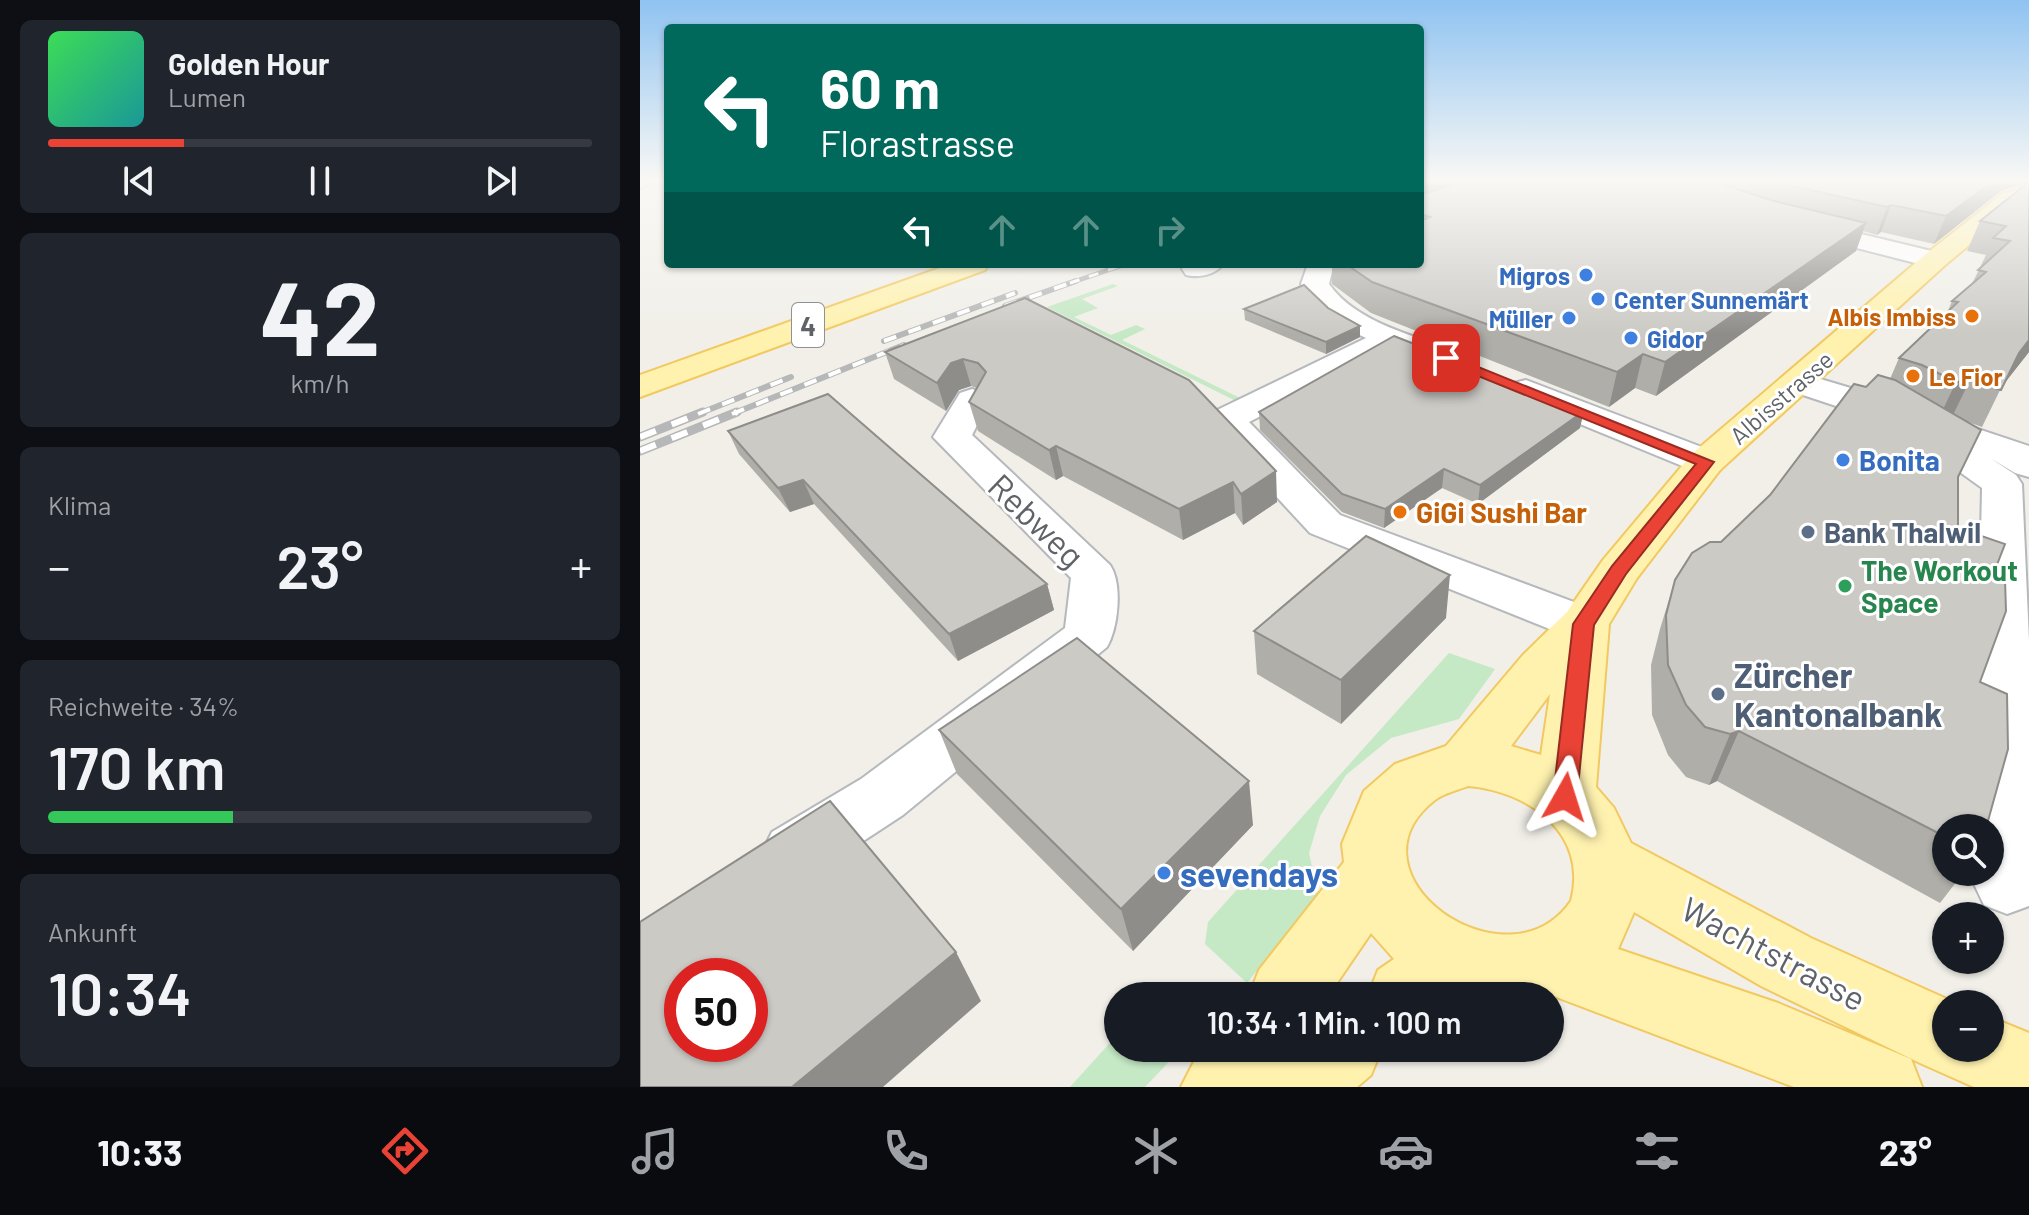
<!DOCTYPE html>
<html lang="de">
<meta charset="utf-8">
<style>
body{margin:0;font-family:Barlow,sans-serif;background:#20242c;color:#f1f3f6;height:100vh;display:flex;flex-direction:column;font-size:30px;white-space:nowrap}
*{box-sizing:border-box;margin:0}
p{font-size:26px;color:#9ea1a6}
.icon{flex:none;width:44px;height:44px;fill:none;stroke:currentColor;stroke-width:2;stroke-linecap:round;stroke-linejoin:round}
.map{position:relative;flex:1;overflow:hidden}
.details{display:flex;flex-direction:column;gap:20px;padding:20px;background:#0d0f14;width:640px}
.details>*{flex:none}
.top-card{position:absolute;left:24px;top:24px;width:760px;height:244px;border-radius:8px;box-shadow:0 2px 6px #0004;background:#00695c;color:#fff;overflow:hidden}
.buttons{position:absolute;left:1292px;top:814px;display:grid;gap:16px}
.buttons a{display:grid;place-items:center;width:72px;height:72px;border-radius:50%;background:#171b24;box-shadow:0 2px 6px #0004;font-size:40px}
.speed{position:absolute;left:24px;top:958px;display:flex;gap:16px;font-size:40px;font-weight:700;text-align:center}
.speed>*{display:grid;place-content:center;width:104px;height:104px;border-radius:50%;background:#171b24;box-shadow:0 2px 6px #0004;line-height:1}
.speed .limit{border:12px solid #d22;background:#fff;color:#111}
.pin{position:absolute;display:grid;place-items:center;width:68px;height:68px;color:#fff;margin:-34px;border-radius:16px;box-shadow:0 4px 12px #0006}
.me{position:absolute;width:88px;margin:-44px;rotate:6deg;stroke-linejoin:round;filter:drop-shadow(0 0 6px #0008)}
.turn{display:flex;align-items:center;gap:28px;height:168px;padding:0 24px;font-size:36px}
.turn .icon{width:104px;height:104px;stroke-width:2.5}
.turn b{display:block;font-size:56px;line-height:68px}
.lanes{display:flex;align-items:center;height:76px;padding:0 24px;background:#0003;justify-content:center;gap:40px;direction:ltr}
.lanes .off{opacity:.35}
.big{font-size:60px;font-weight:600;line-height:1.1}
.details .tile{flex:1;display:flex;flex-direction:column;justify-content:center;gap:12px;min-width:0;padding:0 28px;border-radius:12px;background:#20242c}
.details .dial{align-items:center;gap:0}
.dial b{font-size:104px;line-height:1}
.song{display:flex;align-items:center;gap:24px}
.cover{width:96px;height:96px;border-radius:12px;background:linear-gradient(135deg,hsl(130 70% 55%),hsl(180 70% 35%))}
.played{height:8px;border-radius:4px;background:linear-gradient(90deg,#ea4335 25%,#363941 25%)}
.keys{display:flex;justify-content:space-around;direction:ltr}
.heat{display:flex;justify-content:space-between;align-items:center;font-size:44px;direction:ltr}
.charge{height:12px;border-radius:6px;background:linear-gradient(90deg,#34c759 34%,#363941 0)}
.trip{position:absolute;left:464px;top:982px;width:460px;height:80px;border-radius:40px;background:#171b24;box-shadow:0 2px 6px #0004;font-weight:600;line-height:80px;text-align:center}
.tabs{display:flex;height:128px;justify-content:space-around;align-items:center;background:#090b0e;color:#9ea1a6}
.tabs .icon{width:56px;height:56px}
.tabs .selected{color:#ea4335}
.tabs b{font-size:36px;color:#f1f3f6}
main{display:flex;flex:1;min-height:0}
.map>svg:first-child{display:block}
</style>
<main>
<section class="details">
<div class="tile">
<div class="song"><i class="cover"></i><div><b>Golden Hour</b><p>Lumen</p></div></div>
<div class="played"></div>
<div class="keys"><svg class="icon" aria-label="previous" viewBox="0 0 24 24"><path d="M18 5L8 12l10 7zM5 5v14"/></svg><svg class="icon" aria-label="pause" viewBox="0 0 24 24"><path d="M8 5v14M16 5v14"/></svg><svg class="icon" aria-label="next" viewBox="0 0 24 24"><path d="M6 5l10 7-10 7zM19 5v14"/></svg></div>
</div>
<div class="tile dial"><b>42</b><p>km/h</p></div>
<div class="tile"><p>Klima</p>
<div class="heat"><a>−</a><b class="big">23°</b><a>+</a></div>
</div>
<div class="tile"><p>Reichweite · 34%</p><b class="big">170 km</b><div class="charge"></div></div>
<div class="tile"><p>Ankunft</p><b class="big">10:34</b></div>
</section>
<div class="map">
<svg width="1389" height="1087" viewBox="0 0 1389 1087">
<rect width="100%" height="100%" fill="#f1efe8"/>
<path fill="#c5e8c5" d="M473,284L478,286L442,299L458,308L434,317L471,335L496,325L505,329L482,340L600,398L625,386L632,389L602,404L407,307Z
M809,653L855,669L819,719L751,738L706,775L680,816L669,853L678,894L607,983L565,944L568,922Z
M478,1034V1048H542L505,1087H430Z"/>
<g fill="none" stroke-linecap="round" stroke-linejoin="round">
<defs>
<path id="minor" d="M0,182H13L0,188Z
M1163,220L1304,254L1308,260L1295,268L1154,232L1151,227L1154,222Z
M545,264H583C576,275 558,278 546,275L542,269Z
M668,264H694L689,284C716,323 776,336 818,352L823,359L818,366L807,369L796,366L752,349L609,422L700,515L961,612L969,624L961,636L944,641L927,636L670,533L573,428L568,420L573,412L726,338C698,325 678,310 661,284Z
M1157,372L1264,404L1298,423L1311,420L1389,446V477L1375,473L1350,458L1376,475L1382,484L1389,641V906L1367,914L1344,905L1334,884L1335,872H1350V828H1335L1342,488L1285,447L1238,420L1145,389L1140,382L1145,375Z
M886,380L1080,454L1085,462L1080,470L1066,474L1052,470L874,397L869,390L874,383Z
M332,389L344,393L350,400L332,435L470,565C483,584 478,628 467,647L263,815L176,872L154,880L132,872L122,852L132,832L221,779L425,628L431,578L293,437L320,393Z"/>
<path id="major" d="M1389,186V200L1378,204L1304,266L1080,470L997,578L969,624L956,787L974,808L991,843L1171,938L1318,1004H1306V1048H1350V1017L1389,1033V1087H1334L1280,1063L1121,986L994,912L978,949L1138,1003L1271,1059L1282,1087H1154L911,995L728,996L738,970L754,959L731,933L688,996H609L619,970L704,862L702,844L724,791L755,764L806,746L883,655L927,612L963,560L1052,454L1286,254L1362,194ZM910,694L901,755L871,746ZM828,786C888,791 949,833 931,901C868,993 699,875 795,800C804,793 818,790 828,786Z
M311,264H349L345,270L0,397V375Z
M561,1048H742L731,1075L717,1087H541Z"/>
</defs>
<use href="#minor" stroke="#b5b8bc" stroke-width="4"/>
<use href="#major" stroke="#f2c960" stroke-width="4"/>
<use href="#minor" fill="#fff" fill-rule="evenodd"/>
<use href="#major" fill="#fff2af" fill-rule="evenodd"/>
<defs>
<path id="rail-far2" d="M430,283L486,264"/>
<path id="rail-far1" d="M365,306L436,281
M244,341L375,293
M58,414L151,377
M92,414L264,345"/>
<path id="rail" d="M0,437L63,412
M0,451L97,412"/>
</defs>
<use href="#rail-far2" stroke="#b6b7b8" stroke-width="5"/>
<use href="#rail-far1" stroke="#b6b7b8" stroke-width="6"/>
<use href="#rail" stroke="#b6b7b8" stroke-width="9"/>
<use href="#rail-far2" stroke="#fff" stroke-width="3" stroke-dasharray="10" stroke-linecap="butt"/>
<use href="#rail-far1" stroke="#fff" stroke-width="4" stroke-dasharray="13" stroke-linecap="butt"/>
<use href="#rail" stroke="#fff" stroke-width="6" stroke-dasharray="17" stroke-linecap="butt"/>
</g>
<path fill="#afaea9" d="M780,182H1389V352L1362,386L1342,427L1328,422L1318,477V528L1353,575L1340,682L1306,828V872H1324L1300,903L1077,781L1069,785L1046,777L1028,755L1012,715L1011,665L1020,629L1035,580L1081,542L1130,495L1226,387L1250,379L1259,358L1308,311L1312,301L1332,284L1346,255L1327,251L1340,221L1387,183L1361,191L1294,244L1241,232L1237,235L1223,231L1216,251L1016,396L995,388L969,407L731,313L692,284V264H780Z
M385,298L637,502L603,525L595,513L543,540L423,476L416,480L338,431L329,402L337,388L331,386L319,390L306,411L254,379L245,352Z
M688,308L720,337L686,354L605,320L604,309Z
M619,412L940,428L838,504L802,488L744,528L702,512L620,430Z
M88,431L407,584L414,610L318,661L174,504L150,512L99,454Z
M806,618L701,724L617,674L614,631Z
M299,730L613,825L493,951L317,774Z"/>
<path fill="#8f8d8a" d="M780,182H834L780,201Z
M1352,182H1389L1388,183L1361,191L1294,244L1306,216Z
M1251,205L1241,232L1237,235L1247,207Z
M1226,223L1216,251L1016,396L1025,362Z
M720,326V337L686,354V342Z
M1389,340V352L1360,389L1379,353Z
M1003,354L995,388L969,407L977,372Z
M323,359L331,386L319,390L306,411L297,383L311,363Z
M1330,380L1312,417L1298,420L1316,382Z
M944,411L940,428L838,504L840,485Z
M416,446L423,476L416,480L409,450Z
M804,469L802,488L744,528L745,509Z
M636,471L637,502L603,525L601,494Z
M163,480L174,504L150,512L138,488Z
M593,482L595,513L543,540L539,509Z
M810,575L806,618L701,724V680Z
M407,584L414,610L318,661L309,634Z
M1099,731L1077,781L1069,785L1090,734Z
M609,781L613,825L493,951L481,909Z
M316,952L341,1001L243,1087H152Z"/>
<path fill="#cccac5" stroke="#8f8d8a" stroke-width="2" fill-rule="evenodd" d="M821,182H1075L1134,201L1226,223L1025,362L1003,354L977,372L732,282L706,264H780V221L790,217L780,214V195Z
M1138,182H1352L1306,216L1251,205L1247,207L1152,186Z
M1389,182V340L1379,353L1361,390L1330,380L1316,382L1282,365L1259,358L1318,302L1312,301L1346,272L1338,270L1370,241L1353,238L1366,226L1340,221Z
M664,285L688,308L720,326L686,342L604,309Z
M385,298L549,380L636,471L601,494L593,482L539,509L416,446L409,450L329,402L346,372L338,363L323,359L311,363L297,383L245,352Z
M754,336L944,411L840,485L804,469L745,509L702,494L619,412Z
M1238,375L1255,380L1341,430L1318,477V528L1365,544L1353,575L1365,579L1366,611L1340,682L1367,694L1368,749L1346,828H1306V837L1099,731L1090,734L1065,727L1046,705L1028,665L1026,615L1035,580L1052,553L1070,542H1081L1130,495L1214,384L1226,387Z
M188,394L407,584L309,634L163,480L138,488L88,431Z
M726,536L810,575L701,680L614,631Z
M437,638L609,781L481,909L299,730Z
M190,801L316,952L152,1087H0V922ZM42,976H110V1044H42Z"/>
<linearGradient id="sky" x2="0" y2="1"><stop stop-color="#8fc3f1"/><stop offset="0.54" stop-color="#f9f8f5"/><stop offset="1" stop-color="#f9f8f5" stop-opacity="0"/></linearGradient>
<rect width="1389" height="334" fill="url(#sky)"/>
<path fill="#ea4335" stroke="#982c22" stroke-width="2" d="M806,354L1074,462L986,574L954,625L937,797L934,804L925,807L916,804L913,797L933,624L972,566L1056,464L801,361L799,358Z"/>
<g fill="#3f7fe0" stroke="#fff" stroke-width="3">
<circle cx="946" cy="275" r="8"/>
<circle cx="958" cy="299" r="8"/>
<circle cx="929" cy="318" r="8"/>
<circle cx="991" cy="338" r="8"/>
<circle cx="1203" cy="460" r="8"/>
<circle cx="524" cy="873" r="8"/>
</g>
<g fill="#e8710a" stroke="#fff" stroke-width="3">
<circle cx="1332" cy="316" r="8"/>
<circle cx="1273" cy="376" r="8"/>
<circle cx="760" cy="512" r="8"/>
</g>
<g fill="#5c6f8a" stroke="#fff" stroke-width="3">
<circle cx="1168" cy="532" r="8"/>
<circle cx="1078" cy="694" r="8"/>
</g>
<circle fill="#2e9e5b" stroke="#fff" stroke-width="3" cx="1205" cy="586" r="8"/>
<g text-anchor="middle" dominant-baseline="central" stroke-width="6" stroke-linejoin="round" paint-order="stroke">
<g font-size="24" font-weight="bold" fill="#366cbe" stroke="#fff" text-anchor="end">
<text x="930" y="275">Migros</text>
<text x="974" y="299" text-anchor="start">Center Sunnemärt</text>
<text x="913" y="318">Müller</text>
<text x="1007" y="338" text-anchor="start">Gidor</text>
</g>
<g font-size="24" font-weight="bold" fill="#c56008" stroke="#fff" text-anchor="end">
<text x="1316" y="316">Albis Imbiss</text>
<text x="1289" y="376" text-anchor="start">Le Fior</text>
</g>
<g font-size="24" fill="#5f6368" stroke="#fff">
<text transform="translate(1141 397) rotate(-41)">Albisstrasse</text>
</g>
<rect fill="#fff" stroke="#8f9295" stroke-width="2" x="152" y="303" width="32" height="44" rx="6"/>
<g font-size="26" font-weight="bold" fill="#5f6368">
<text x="168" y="325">4</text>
</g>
<g font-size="28" font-weight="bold" fill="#366cbe" stroke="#fff" text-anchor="start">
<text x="1219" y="460">Bonita</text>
</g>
<g font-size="28" font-weight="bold" fill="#c56008" stroke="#fff" text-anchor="start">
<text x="776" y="512">GiGi Sushi Bar</text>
</g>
<g font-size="28" font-weight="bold" fill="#4e5e75" stroke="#fff" text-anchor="start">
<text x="1184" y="532">Bank Thalwil</text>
</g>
<g font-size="28" font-weight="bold" fill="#27864d" stroke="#fff" text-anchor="start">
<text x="1221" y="570">The Workout<tspan x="1221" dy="32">Space</tspan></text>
</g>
<g font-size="34" fill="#5f6368" stroke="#fff">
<text transform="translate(397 520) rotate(44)">Rebweg</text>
<text transform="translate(1134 953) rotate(28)">Wachtstrasse</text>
</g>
<g font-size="34" font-weight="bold" fill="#4e5e75" stroke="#fff" text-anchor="start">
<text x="1094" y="674">Zürcher<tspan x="1094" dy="39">Kantonalbank</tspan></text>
</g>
<g font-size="34" font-weight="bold" fill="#366cbe" stroke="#fff" text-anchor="start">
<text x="540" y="873">sevendays</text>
</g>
</g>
</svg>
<div class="buttons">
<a><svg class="icon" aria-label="search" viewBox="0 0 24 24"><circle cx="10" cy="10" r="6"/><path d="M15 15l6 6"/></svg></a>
<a>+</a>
<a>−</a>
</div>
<div class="speed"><div class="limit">50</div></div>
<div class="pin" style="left:806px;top:358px;background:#d93025"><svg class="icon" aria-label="arrive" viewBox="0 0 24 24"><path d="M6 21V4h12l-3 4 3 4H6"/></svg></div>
<svg class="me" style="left:925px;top:797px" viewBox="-20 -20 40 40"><path d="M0-17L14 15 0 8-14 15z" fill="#ea4335" stroke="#fff" stroke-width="4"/></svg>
<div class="trip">10:34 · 1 Min. · 100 m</div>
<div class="top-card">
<div class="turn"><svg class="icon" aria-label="left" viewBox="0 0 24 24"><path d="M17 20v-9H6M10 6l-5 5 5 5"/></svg><div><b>60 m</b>Florastrasse</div></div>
<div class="lanes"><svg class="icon" aria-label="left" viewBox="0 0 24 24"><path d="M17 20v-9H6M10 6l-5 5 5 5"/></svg><svg class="icon off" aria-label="ahead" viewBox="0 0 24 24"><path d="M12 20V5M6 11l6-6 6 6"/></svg><svg class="icon off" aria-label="ahead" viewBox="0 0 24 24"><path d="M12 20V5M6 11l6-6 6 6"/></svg><svg class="icon off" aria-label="right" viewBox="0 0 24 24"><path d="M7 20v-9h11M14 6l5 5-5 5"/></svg></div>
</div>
</div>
</main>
<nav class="tabs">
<b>10:33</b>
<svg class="icon selected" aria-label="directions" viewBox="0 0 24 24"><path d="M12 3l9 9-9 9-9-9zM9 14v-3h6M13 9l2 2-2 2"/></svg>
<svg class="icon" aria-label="music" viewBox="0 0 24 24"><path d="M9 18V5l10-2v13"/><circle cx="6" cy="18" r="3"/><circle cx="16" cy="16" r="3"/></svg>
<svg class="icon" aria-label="phone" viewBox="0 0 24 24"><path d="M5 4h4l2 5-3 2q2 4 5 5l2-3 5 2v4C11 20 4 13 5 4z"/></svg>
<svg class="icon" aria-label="climate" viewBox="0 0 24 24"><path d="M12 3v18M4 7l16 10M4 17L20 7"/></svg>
<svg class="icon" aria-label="car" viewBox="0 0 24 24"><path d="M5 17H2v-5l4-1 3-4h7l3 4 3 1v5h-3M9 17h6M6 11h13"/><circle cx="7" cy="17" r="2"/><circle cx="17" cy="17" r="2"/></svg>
<svg class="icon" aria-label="filters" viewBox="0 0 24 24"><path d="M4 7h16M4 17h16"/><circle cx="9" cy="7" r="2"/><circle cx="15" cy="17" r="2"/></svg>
<b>23°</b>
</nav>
